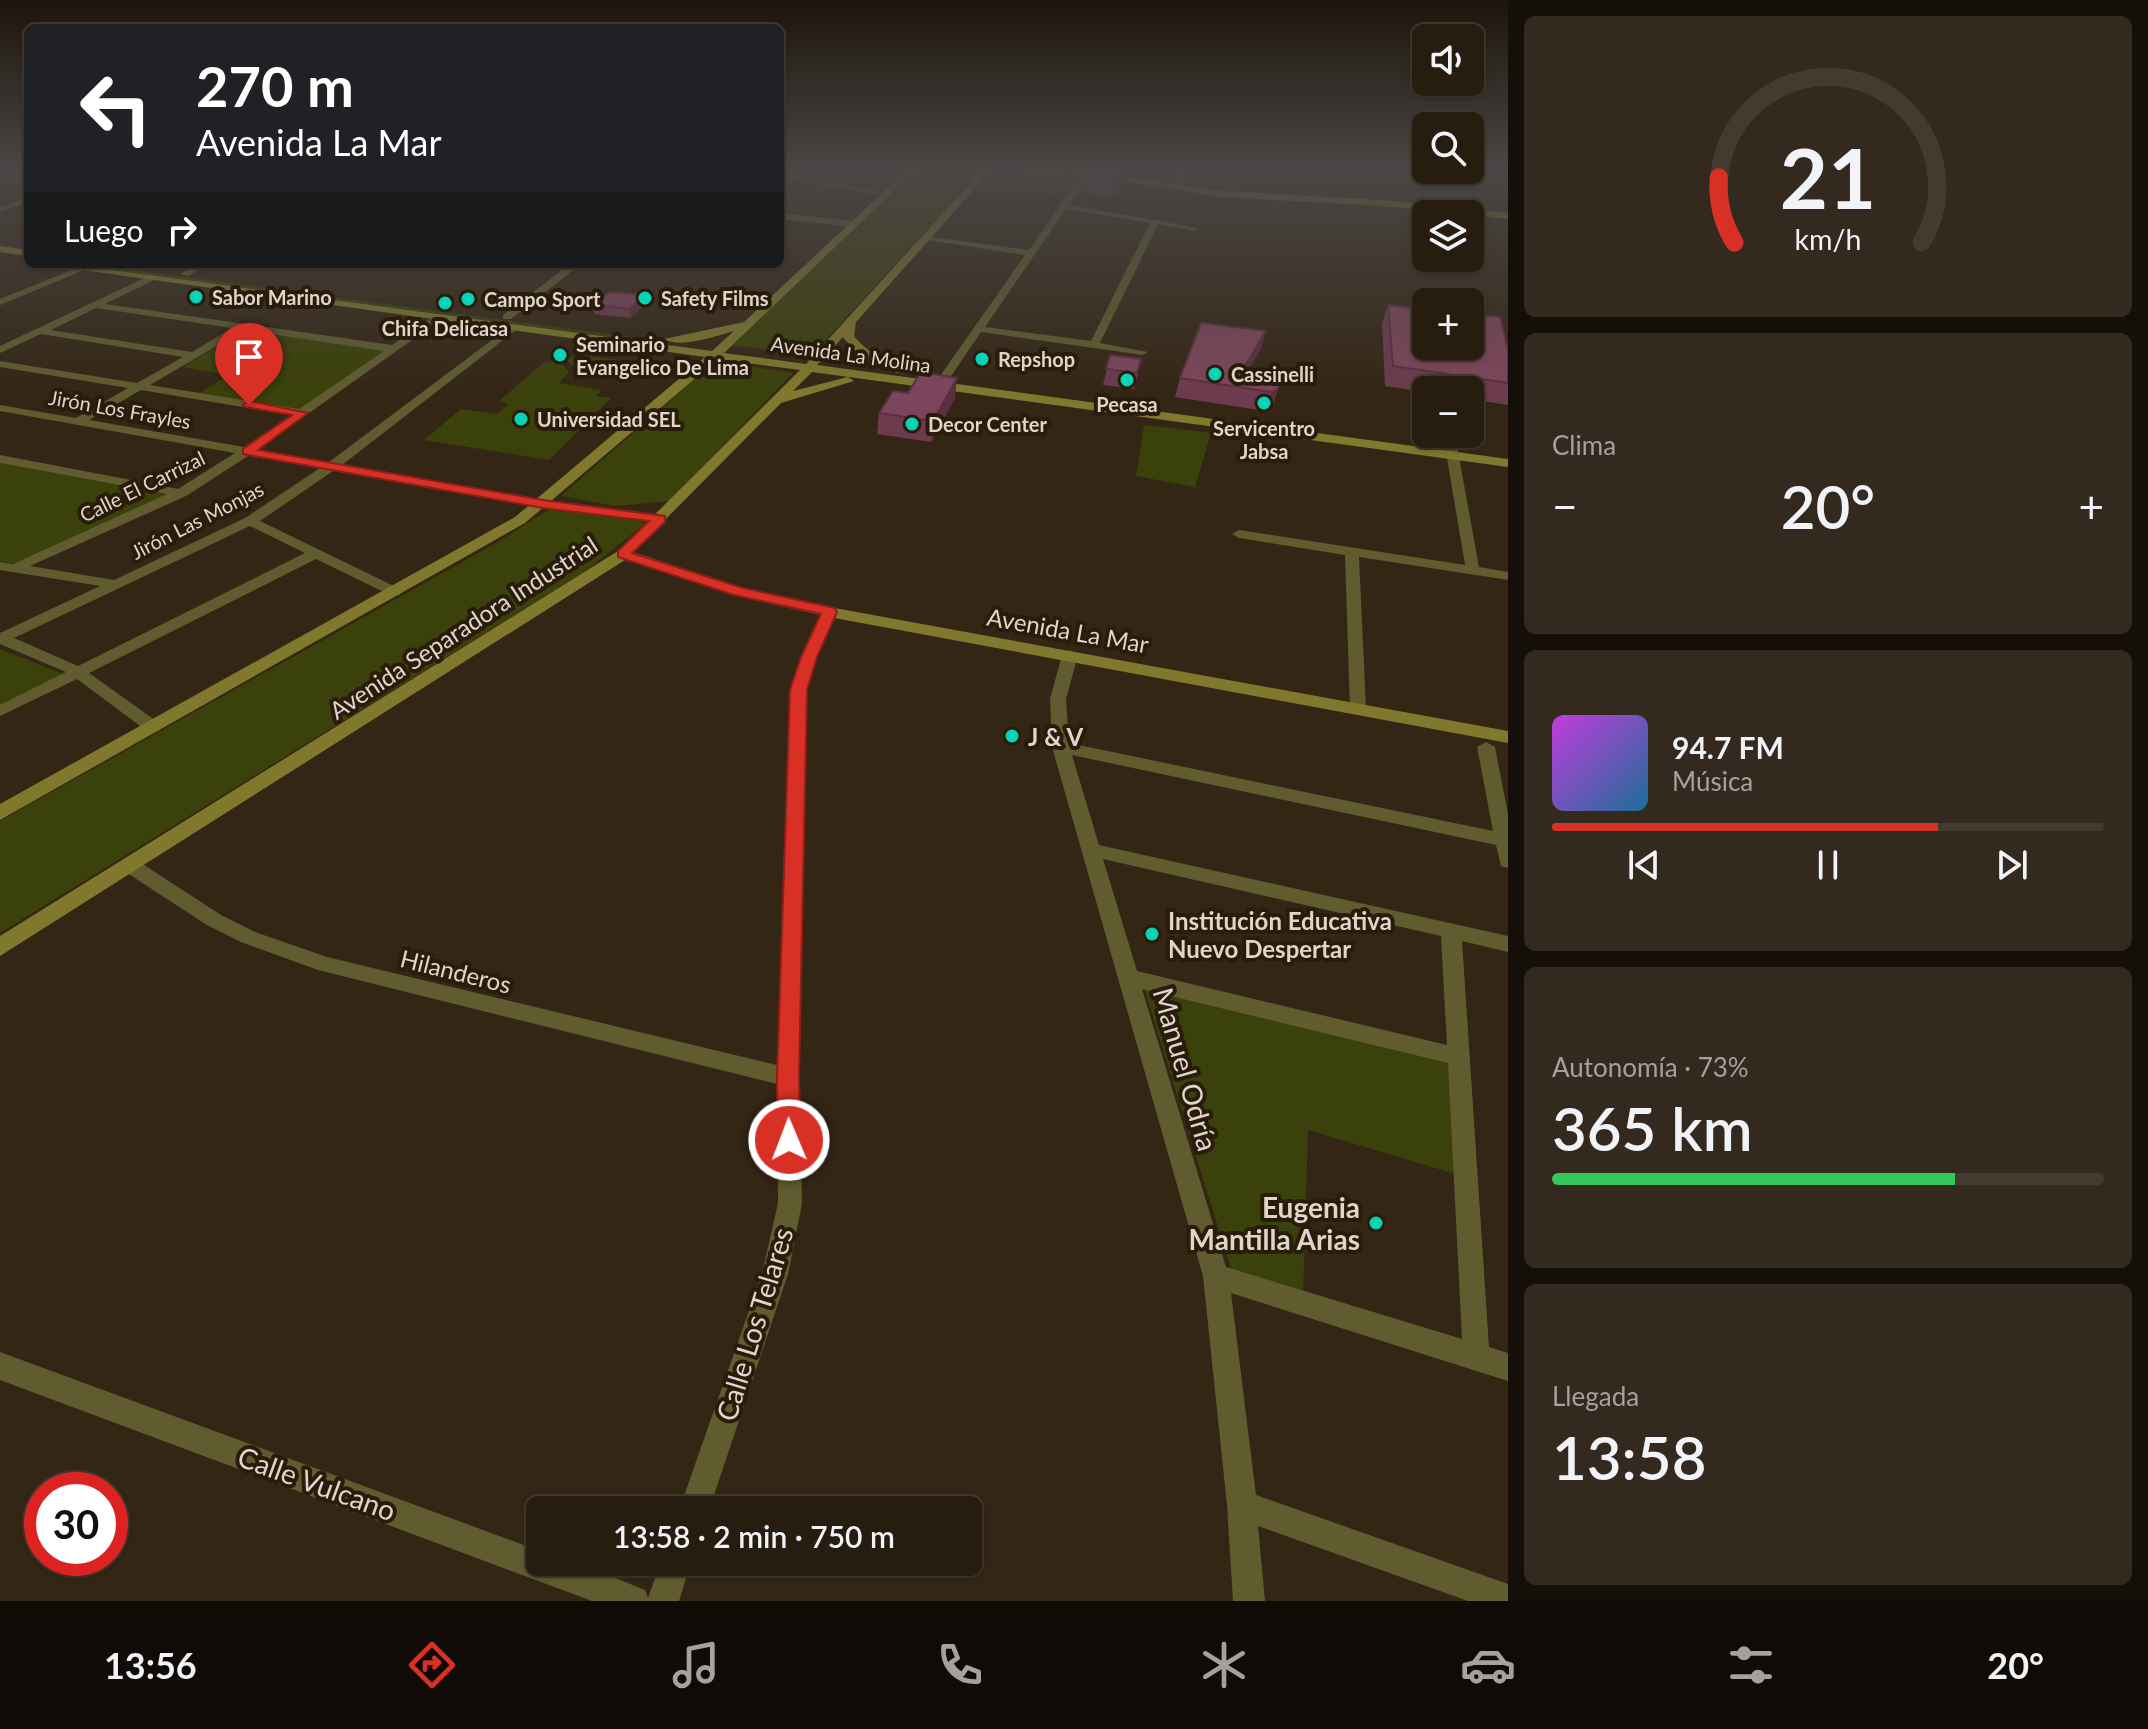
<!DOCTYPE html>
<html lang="es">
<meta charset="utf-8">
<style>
body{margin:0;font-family:Lato,sans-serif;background:#33291e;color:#f1f3f6;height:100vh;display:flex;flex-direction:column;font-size:30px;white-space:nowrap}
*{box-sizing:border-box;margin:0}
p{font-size:26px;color:#a4a19f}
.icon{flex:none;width:44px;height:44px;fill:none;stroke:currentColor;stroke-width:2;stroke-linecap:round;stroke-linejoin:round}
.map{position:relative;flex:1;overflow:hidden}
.panel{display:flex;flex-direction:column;gap:16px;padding:16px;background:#150f09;width:640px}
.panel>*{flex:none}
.hud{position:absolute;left:24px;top:24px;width:760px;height:244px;border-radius:12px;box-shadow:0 2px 6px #0004,0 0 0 2px #433a30;background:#202124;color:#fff;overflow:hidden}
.fabs{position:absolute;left:1412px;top:24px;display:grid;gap:16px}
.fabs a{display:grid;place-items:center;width:72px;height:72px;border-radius:12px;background:#271c10;box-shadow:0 2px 6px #0004,0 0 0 2px #433a30;font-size:40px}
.speed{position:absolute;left:24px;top:1472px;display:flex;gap:16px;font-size:40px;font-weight:700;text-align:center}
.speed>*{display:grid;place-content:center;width:104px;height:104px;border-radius:50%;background:#271c10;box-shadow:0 2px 6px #0004,0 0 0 2px #433a30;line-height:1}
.speed .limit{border:12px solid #d22;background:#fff;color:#111}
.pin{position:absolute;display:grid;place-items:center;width:68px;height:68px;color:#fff;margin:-82px -34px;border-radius:50% 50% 50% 0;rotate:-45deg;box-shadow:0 0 8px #0007}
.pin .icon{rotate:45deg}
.me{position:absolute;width:88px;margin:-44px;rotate:359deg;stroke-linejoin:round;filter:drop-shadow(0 0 6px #0008)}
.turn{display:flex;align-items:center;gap:28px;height:168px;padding:0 40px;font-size:36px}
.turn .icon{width:104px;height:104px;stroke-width:2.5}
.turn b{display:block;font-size:56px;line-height:68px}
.then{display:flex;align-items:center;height:76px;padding:0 40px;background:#0003;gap:16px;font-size:30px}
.big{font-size:60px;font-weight:600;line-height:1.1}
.panel .tile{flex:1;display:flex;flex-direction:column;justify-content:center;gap:12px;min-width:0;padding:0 28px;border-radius:12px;background:#33291e}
.panel .dial{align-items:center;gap:0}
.dial svg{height:208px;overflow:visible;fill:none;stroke:#433a30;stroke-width:7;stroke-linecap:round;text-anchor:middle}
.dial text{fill:#f1f3f6;stroke:none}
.song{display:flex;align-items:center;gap:24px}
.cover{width:96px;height:96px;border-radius:12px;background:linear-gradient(135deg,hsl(290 70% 55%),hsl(200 70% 35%))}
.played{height:8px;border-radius:4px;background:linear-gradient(90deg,#d93025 70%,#433a30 70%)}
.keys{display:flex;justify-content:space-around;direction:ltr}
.heat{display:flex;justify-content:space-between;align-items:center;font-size:44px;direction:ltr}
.charge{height:12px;border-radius:6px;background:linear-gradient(90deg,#34c759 73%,#433a30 0)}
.trip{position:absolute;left:526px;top:1496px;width:456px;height:80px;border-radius:12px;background:#271c10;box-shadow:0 2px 6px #0004,0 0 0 2px #433a30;font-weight:600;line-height:80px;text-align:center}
.tabs{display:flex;height:128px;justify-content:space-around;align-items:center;background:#100b06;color:#a4a19f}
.tabs .icon{width:56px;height:56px}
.tabs .current{color:#d93025}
.tabs b{font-size:36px;color:#f1f3f6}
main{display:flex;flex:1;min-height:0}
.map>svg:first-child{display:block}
</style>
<main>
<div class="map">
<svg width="1508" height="1601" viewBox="0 0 1508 1601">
<rect width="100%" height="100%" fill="#342615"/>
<path fill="#3b410a" d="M919,168H983L812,355L730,345Z
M1000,170L1069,181L1061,195L981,190Z
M62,264H88L645,339L650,342Z
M245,330L385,350L386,351L301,410L200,393L228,375L183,367Z
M584,355L617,360C596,379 585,375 564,359Z
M559,360L569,372L559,383L602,390L596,396L611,398L549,460L424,440L461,409L497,414L509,404L499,401L543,363Z
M715,361L793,373L670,501L616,506L561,496Z
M1144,425L1211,433L1195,487L1136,476Z
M0,463L169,495L22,565L0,561Z
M564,508L635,517L645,524L584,572L0,933V821L496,543L548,510Z
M0,649L63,674L0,709Z
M1143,985L1453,1062L1459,1175L1308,1130L1303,1294L1232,1272Z"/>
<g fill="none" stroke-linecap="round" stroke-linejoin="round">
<path fill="#605c30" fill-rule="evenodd" d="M1086,168H1094L1069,205L1198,228L1194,231L1158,224L1100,343L1148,352L1143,355L981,332L943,388H935L933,386L1025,255L921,239L925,236L1029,250ZM1066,209L1150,223L1091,341L985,327Z
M1180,168H1188L1177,189H1171Z
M780,174L886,192L890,194L886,196L780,178Z
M0,179L28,182V186L0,183Z
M28,197V202L0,212V207Z
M780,213L854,221L858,224L854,227L780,219Z
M198,264H210L188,276L180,274Z
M570,264H581L511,319H503V315Z
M79,267L87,269L0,305V299Z
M151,275L156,278L154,280L105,304L392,345L434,316L443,318L257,450L329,462L512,325L517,328L516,330L342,465L543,500L660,515L667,519L660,523L543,508L333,471L260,521L400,589V595H390L316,559L89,673L159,723L161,727L159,731H147L77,679L0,716V705L66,672L0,644V633L100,586L0,570V562L13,564L167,494L0,463V455L178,489L235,453L0,411V405L76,418L128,388L0,367V361L137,383L183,357L41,334L0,353V346ZM96,308L232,328L192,352L51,330ZM244,330L384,351L299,409L150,385ZM141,390L291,415L244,447L89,420ZM248,456L320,468L245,518L114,580L30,566L186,496ZM250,526L305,553L78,666L14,638Z
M1451,442L1457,446L1479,567L1508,572V580L1359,557L1366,709L1364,713H1352L1350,709L1345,555L1239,538L1232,534L1239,530L1465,565L1445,446Z
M829,608L836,612L817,657L807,690L799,1077L802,1203L788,1274L709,1510H679L762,1274L778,1203L777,1084L318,970L241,942L207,925L124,871L121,866L124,861H138L221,915L255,932L327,957L777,1065L791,690C797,672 813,614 829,608Z
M1070,650L1078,655L1066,699L1069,743L1493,831L1477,747L1486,742L1495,747L1508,814V868L1501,866L1496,845L1072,755L1099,845L1508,936V952L1462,941L1489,1347L1508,1353V1381L1231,1293L1256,1495L1508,1584V1601H1468L1258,1526L1265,1601H1233L1227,1505L1203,1276L1052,747L1050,699L1062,655ZM1103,859L1441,936L1447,1045L1137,971ZM1142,989L1448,1063L1462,1339L1226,1267Z
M0,1352L540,1551V1562C580,1562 608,1575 645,1590L648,1598L661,1562H691L679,1601H592L0,1380Z"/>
<path fill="#7f782d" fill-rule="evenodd" d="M909,168H918L724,353L806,364L984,168H993L856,322L854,336C871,357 890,361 915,368V374C887,376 859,358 843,337L817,365L1508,459V467L812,372L793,391L848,377L854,381L781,403L633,552L743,588L829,607L1508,731V743L829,617L733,595L625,560L0,956V936L618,551L800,370L718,359L525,523L0,820V804L515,517L705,357L40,264H68L712,351L734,331C716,336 680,349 664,339L744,322Z
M1009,168H1029L1065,176L1061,179Z
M1045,168H1067L1222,191L1384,200L1508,213V219L1384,206L1222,197Z
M0,246L28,250V256L0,252Z"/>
</g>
<path fill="#6c3b4e" d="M1093,168H1130L1127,174L1124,173L1122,184L1114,196L1084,193L1086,181Z
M594,304H646L630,318L594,314Z
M1388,305L1508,349V405L1470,399V390H1426V392L1385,386L1382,324Z
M1266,331L1260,350L1247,372L1282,378L1271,410L1265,411L1175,397L1180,378Z
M1110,355L1138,374L1134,389L1103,385Z
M955,398L931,442L877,434L879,413Z"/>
<path fill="#583040" d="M1124,172L1122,184L1114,196L1116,184Z
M646,295V304L630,318L629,309Z
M1266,331L1260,350L1238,387L1242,371Z
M957,378L955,398L931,442L933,421Z
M1282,378L1271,410L1265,411L1271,392Z"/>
<path fill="#7d455b" stroke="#583040" stroke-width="2" d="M1093,168H1102L1124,172L1116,184L1086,181Z
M609,292L646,295L629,309L594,304Z
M1388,305L1426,309V346H1470V314L1500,317L1508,349V383L1393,366Z
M1201,323L1266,331L1242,371L1282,378L1277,390L1271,392L1180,378Z
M1110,355L1141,359L1137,373L1106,369Z
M921,372L957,378L933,421L879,413L893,391L908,393Z"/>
<linearGradient id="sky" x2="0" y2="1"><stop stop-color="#1d150c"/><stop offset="0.43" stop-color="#4a4746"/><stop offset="1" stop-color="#4a4746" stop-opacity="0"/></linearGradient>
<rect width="1508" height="392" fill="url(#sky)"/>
<path fill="#d93025" stroke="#8d1f18" stroke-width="2" d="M249,401L308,413L258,450L543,500L665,516V522L632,553L743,588L835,608L837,612L817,657L807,690L799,1077L801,1140L798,1147L789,1150L781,1147L777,1140V1077L790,690L801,657L821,614L734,595L618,557V551L649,521L543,508L243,454V449L292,415L245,407L243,405Z"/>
<g fill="#05d5b6" stroke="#2a1c0b" stroke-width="3">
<circle cx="196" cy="297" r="8"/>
<circle cx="645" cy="298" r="8"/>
<circle cx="468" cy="299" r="8"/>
<circle cx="445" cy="303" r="8"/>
<circle cx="560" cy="355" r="8"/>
<circle cx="982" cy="359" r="8"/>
<circle cx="1215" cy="374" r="8"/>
<circle cx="1127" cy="380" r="8"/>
<circle cx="1264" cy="403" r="8"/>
<circle cx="521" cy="419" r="8"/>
<circle cx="912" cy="424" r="8"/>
<circle cx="1012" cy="736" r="8"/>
<circle cx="1152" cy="934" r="8"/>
<circle cx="1376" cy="1223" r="8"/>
</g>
<g text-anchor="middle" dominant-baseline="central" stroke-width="8" stroke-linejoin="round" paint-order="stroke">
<g font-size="20" font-weight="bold" fill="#dfd5ca" stroke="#2a1c0b" text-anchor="start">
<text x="212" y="297">Sabor Marino</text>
<text x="661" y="298">Safety Films</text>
<text x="484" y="299">Campo Sport</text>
<text x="445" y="328" text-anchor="middle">Chifa Delicasa</text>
<text x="576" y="344">Seminario<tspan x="576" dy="23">Evangelico De Lima</tspan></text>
<text x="998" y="359">Repshop</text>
<text x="1231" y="374">Cassinelli</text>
<text x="1127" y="404" text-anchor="middle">Pecasa</text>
<text x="537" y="419">Universidad SEL</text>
<text x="928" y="424">Decor Center</text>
<text x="1264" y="428" text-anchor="middle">Servicentro<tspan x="1264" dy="23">Jabsa</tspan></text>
</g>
<g font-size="20" fill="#dfd5ca" stroke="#2a1c0b">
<text transform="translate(851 354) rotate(8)">Avenida La Molina</text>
<text transform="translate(120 409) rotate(10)">Jirón Los Frayles</text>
<text transform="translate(142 486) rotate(-26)">Calle El Carrizal</text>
<text transform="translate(197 520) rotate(-27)">Jirón Las Monjas</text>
</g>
<g font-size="24" fill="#dfd5ca" stroke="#2a1c0b">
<text transform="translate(463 627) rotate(-33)">Avenida Separadora Industrial</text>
<text transform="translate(1068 630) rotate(10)">Avenida La Mar</text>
<text transform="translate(456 971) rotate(14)">Hilanderos</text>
</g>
<g font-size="24" font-weight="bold" fill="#dfd5ca" stroke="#2a1c0b" text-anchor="start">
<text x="1028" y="736">J &amp; V</text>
<text x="1168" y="920">Institución Educativa<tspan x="1168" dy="28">Nuevo Despertar</tspan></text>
</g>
<g font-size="28" fill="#dfd5ca" stroke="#2a1c0b">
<text transform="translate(1186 1069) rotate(74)">Manuel Odría</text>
<text transform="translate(754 1324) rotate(-73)">Calle Los Telares</text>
<text transform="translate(317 1483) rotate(20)">Calle Vulcano</text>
</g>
<g font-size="28" font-weight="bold" fill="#dfd5ca" stroke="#2a1c0b" text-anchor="end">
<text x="1360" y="1207">Eugenia<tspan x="1360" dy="32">Mantilla Arias</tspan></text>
</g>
</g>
</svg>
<div class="fabs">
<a><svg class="icon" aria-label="sound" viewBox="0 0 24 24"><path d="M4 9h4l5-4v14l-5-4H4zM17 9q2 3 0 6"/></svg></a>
<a><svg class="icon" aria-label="search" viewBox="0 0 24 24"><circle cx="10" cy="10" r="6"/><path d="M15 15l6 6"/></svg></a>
<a><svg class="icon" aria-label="layers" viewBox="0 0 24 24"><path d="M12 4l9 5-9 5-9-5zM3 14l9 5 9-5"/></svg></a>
<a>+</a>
<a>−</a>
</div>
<div class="speed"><div class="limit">30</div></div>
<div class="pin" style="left:249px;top:405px;background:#d93025"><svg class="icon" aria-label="arrive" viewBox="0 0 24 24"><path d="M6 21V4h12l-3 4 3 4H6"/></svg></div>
<svg class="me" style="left:789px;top:1140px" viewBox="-20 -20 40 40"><circle r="17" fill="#d93025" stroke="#fff" stroke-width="3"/><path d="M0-11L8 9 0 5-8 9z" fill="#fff"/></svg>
<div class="trip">13:58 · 2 min · 750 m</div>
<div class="hud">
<div class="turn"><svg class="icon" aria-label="left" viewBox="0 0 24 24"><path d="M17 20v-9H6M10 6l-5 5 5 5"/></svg><div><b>270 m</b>Avenida La Mar</div></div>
<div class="then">Luego<svg class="icon" aria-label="right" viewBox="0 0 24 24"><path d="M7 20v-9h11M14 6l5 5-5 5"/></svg></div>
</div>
</div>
<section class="panel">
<div class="tile dial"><svg viewBox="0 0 100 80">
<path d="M14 69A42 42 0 1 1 86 69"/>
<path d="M14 69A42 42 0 0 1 8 44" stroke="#d93025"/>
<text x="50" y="56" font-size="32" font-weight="700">21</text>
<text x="50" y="72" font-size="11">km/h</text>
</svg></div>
<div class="tile"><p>Clima</p>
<div class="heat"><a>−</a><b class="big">20°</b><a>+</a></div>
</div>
<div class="tile">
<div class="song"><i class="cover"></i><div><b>94.7 FM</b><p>Música</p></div></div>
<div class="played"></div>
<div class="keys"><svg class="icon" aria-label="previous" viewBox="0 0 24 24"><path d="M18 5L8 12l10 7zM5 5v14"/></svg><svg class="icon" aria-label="pause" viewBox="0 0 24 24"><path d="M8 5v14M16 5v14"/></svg><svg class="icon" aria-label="next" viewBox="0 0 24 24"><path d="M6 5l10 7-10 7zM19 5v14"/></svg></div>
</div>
<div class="tile"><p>Autonomía · 73%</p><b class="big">365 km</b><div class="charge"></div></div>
<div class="tile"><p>Llegada</p><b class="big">13:58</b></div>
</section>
</main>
<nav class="tabs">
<b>13:56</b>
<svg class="icon current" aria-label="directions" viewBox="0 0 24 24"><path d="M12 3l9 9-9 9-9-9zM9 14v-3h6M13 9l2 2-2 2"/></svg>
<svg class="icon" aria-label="music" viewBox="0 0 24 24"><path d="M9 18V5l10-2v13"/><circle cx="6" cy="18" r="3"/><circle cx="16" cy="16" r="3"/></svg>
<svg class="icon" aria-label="phone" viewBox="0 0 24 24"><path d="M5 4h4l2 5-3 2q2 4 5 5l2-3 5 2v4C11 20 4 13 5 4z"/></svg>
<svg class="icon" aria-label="climate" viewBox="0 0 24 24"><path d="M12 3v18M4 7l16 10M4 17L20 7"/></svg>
<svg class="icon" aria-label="car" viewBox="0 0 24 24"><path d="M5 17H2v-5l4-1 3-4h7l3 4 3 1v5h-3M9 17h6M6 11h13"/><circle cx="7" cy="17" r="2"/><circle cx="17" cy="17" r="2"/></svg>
<svg class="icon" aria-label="filters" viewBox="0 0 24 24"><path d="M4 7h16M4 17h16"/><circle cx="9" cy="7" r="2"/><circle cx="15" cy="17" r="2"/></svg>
<b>20°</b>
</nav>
